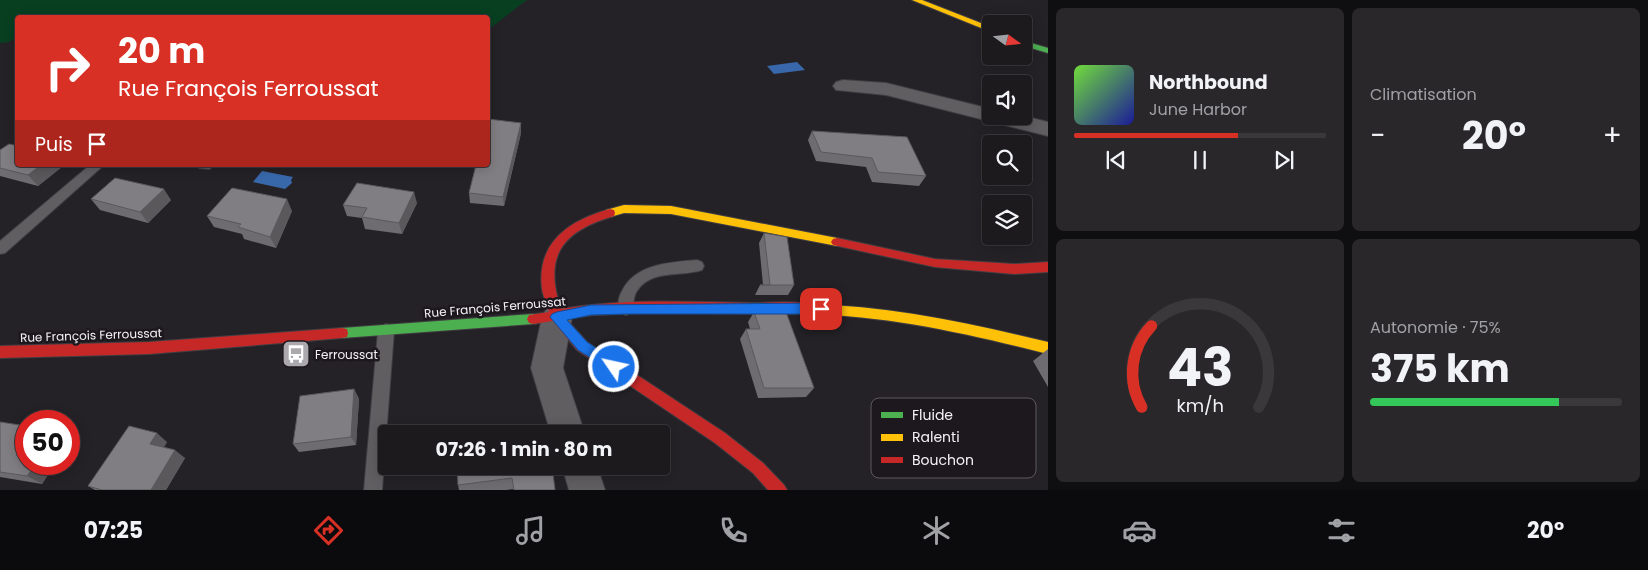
<!DOCTYPE html>
<html lang="fr">
<meta charset="utf-8">
<style>
body{margin:0;font-family:Poppins,sans-serif;background:#29272a;color:#f1f3f6;height:100vh;display:flex;flex-direction:column;font-size:19px;white-space:nowrap}
*{box-sizing:border-box;margin:0}
p{font-size:16px;color:#a0a1a4}
.icon{flex:none;width:28px;height:28px;fill:none;stroke:currentColor;stroke-width:2;stroke-linecap:round;stroke-linejoin:round}
.map{position:relative;flex:1;overflow:hidden}
.drawer{display:flex;flex-direction:column;gap:8px;padding:8px;background:#0f0e10;width:600px}
.drawer>*{flex:none}
.banner{position:absolute;left:15px;top:15px;width:475px;height:152px;border-radius:5px;box-shadow:0 2px 12px #0003,0 0 0 1px #3a383b;background:#d93025;color:#fff;overflow:hidden}
.needle{width:32px;rotate:105deg}
.fabs{position:absolute;left:982px;top:15px;display:grid;gap:10px}
.fabs a{display:grid;place-items:center;width:50px;height:50px;border-radius:5px;background:#1c1a1d;box-shadow:0 2px 12px #0003,0 0 0 1px #3a383b;font-size:25px}
.speed{position:absolute;left:15px;top:410px;display:flex;gap:10px;font-size:25px;font-weight:700;text-align:center}
.speed>*{display:grid;place-content:center;width:65px;height:65px;border-radius:50%;background:#1c1a1d;box-shadow:0 2px 12px #0003,0 0 0 1px #3a383b;line-height:1}
.speed .limit{border:8px solid #d22;background:#fff;color:#111}
.pin{position:absolute;display:grid;place-items:center;width:42px;height:42px;color:#fff;margin:-21px;border-radius:10px;box-shadow:0 2px 8px #0006}
.me{position:absolute;width:55px;margin:-28px;rotate:304deg;stroke-linejoin:round;filter:drop-shadow(0 0 4px #0008)}
.turn{display:flex;align-items:center;gap:18px;height:105px;padding:0 20px;font-size:22px}
.turn .icon{width:65px;height:65px;stroke-width:2.5}
.turn b{display:block;font-size:35px;line-height:42px}
.then{display:flex;align-items:center;height:48px;padding:0 20px;background:#0003;gap:10px;font-size:19px}
.big{font-size:38px;font-weight:700;line-height:1.1}
.drawer .widget{flex:1;display:flex;flex-direction:column;justify-content:center;gap:8px;min-width:0;padding:0 18px;border-radius:8px;background:#29272a}
.drawer .dial{align-items:center;gap:0}
.dial svg{height:130px;overflow:visible;fill:none;stroke:#3a383b;stroke-width:7;stroke-linecap:round;text-anchor:middle}
.dial text{fill:#f1f3f6;stroke:none}
.song{display:flex;align-items:center;gap:15px}
.cover{width:60px;height:60px;border-radius:8px;background:linear-gradient(135deg,hsl(100 70% 55%),hsl(240 70% 35%))}
.played{height:5px;border-radius:2px;background:linear-gradient(90deg,#d93025 65%,#3a383b 65%)}
.keys{display:flex;justify-content:space-around;direction:ltr}
.heat{display:flex;justify-content:space-between;align-items:center;font-size:28px;direction:ltr}
.charge{height:8px;border-radius:4px;background:linear-gradient(90deg,#34c759 75%,#3a383b 0)}
.drawer .tiles{flex:1;display:grid;gap:8px;grid-template-columns:repeat(2,1fr)}
.trip{position:absolute;left:378px;top:425px;width:292px;height:50px;border-radius:5px;background:#1c1a1d;box-shadow:0 2px 12px #0003,0 0 0 1px #3a383b;font-weight:700;line-height:50px;text-align:center}
.tab-bar{display:flex;height:80px;justify-content:space-around;align-items:center;background:#0b0a0c;color:#a0a1a4}
.tab-bar .icon{width:35px;height:35px}
.tab-bar .on{color:#d93025}
.tab-bar b{font-size:22px;color:#f1f3f6}
main{display:flex;flex:1;min-height:0}
.map>svg:first-child{display:block}
</style>
<main>
<div class="map">
<svg width="1048" height="490" viewBox="0 0 1048 490">
<rect width="100%" height="100%" fill="#252227"/>
<path fill="#083f21" d="M0,0H527L488,30V18H18L17,37L9,42L0,43Z"/>
<path fill="#3868aa" d="M797,62L805,70L774,74L767,66Z
M262,171L293,177L291,180L292,183L285,189L253,182Z"/>
<g fill="none" stroke-linecap="round" stroke-linejoin="round">
<defs>
<path id="lane" d="M90,165H104L5,253L0,254V241Z
M197,165H215L209,169L199,168Z
M697,260L702,262L704,266L702,270C681,277 651,269 637,291C632,298 635,306 631,313L626,315L621,313C617,306 618,298 622,291C635,264 670,262 697,260Z
M386,324L391,326L394,331L382,490H364L378,331L381,326Z"/>
<path id="street" d="M843,80L886,83L991,109V116H1024L1048,122V136L886,95L836,90L833,86L836,82Z
M557,305L567,308L572,317L563,368L585,434H551L531,368L542,317L547,308Z
M562,466H597L605,490H569Z"/>
<path id="fast" d="M1024,41L1048,48V53L1024,46Z
M533,314L537,315L539,319L537,323L533,324L342,338L337,337L336,333L337,329L342,328Z"/>
<path id="slow" d="M912,0H922L991,27V32Z
M624,205L671,206L837,238L843,242L837,246L671,214L624,213L610,217L605,213L606,210Z
M808,304C890,306 969,323 1048,342V354C969,334 890,316 808,314L804,313L802,309L804,305Z"/>
<path id="jam" d="M610,209L614,210L615,213L614,216C562,231 543,256 561,309C624,298 691,302 755,303C772,303 798,300 812,305L814,309L812,313L808,314L647,313L593,315L566,319L587,342L725,433L763,463L784,485L787,490H768L753,473L715,443L577,350L553,321L533,324L529,323L527,319L529,315L549,312C547,304 543,296 542,289C536,242 570,220 610,209Z
M837,238L935,259L1014,264L1048,262V272L1014,274L935,267L833,245L831,242L833,239Z
M342,328L347,329L348,333L347,337L342,338L149,354L0,358V346L149,342Z"/>
</defs>
<use href="#lane" stroke="#403e42" stroke-width="2"/>
<use href="#street" stroke="#403e42" stroke-width="2"/>
<use href="#fast" stroke="#403e42" stroke-width="2"/>
<use href="#slow" stroke="#403e42" stroke-width="2"/>
<use href="#jam" stroke="#403e42" stroke-width="2"/>
<use href="#lane" fill="#605e61" fill-rule="evenodd"/>
<use href="#street" fill="#605e61" fill-rule="evenodd"/>
<use href="#fast" fill="#4caf50" fill-rule="evenodd"/>
<use href="#slow" fill="#ffc107" fill-rule="evenodd"/>
<use href="#jam" fill="#c62828" fill-rule="evenodd"/>
</g>
<path fill="#6e6c70" d="M812,131L926,176L919,186L872,182L866,167L816,161L808,140Z
M521,133L504,206L470,203L469,193Z
M0,150L63,166L38,186L0,176Z
M91,199L171,200L148,223L100,210Z
M417,203L402,234L365,229L362,218L347,216L343,205Z
M292,211L276,248L244,239L242,234L214,227L207,216Z
M764,233L794,285L788,295H755L760,285H763L759,243Z
M754,312L814,388L806,397L758,398L740,339L746,329H750L748,322Z
M1048,349V387L1033,361Z
M354,389L359,399L356,445L299,452L293,444Z
M0,422L26,464H55L42,484L0,477Z
M167,442L164,447L185,458L166,490H95L88,486Z
M552,466L555,490H513V489L506,490H459L458,485Z"/>
<path fill="#5a585b" d="M521,123V133L504,206L503,197Z
M41,165H63V166L38,186L28,175Z
M164,189L171,200L148,223L140,212Z
M414,192L417,203L402,234L399,223Z
M287,199L292,211L276,248L270,237Z
M354,389L359,399L356,445L351,437Z
M157,433L167,442L160,452L150,444Z
M175,450L185,458L166,490H151Z
M36,464H55L42,484L27,476Z"/>
<path fill="#807e82" stroke="#5a585b" d="M488,119L521,123L503,197L469,193L476,165H488Z
M812,131L907,137L926,176L878,172L872,158L821,152Z
M9,144L18,146V165H41L28,175L0,168V150Z
M115,178L164,189L140,212L91,199Z
M357,183L414,192L399,223L362,217L367,208L343,205Z
M232,188L287,199L270,237L238,227L241,224L207,216Z
M764,233L787,237L794,285H760H770Z
M754,312H786L814,388H764L746,329H760Z
M354,389L351,437L293,444L300,396Z
M0,422L26,426V464H36L27,476L0,472Z
M129,426L157,433L150,444L175,450L151,490H102L88,486Z
M457,466H552L555,490H514L512,478L458,485Z"/>
<path fill="#1a73e8" stroke="#114b97" d="M821,303L826,305L827,309L826,312L821,314H626L591,315L567,320L587,342L619,363L621,367L619,371L614,373L578,350L550,317L552,314L557,312L591,305Z"/>
<defs>
<symbol id="bus-square" viewBox="-11 -11 22 22"><rect x="-9" y="-9" width="18" height="18" rx="4" fill="#aca9ae" stroke="#1c181e"/><path d="M-5-6H5V4H4V6H2V4H-2V6H-4V4H-5ZM-3.5-4V0h7V-4ZM-3.5 1.2v1.5H-2V1.2ZM2 1.2v1.5H3.5V1.2Z" fill="#fff"/></symbol>
</defs>
<g fill-rule="evenodd">
<use href="#bus-square" x="280" y="338" width="32" height="32"/>
</g>
<g text-anchor="middle" dominant-baseline="central" stroke-width="5" stroke-linejoin="round" paint-order="stroke">
<g font-size="12" fill="#f5f2f7" stroke="#1c181e">
<text transform="translate(495 307) rotate(-5)">Rue François Ferroussat</text>
<text transform="translate(91 335) rotate(-2)">Rue François Ferroussat</text>
</g>
<g font-size="12" fill="#f5f2f7" stroke="#1c181e" text-anchor="start">
<text x="315" y="354">Ferroussat</text>
</g>
</g>
<rect x="871" y="398" width="165" height="80" rx="8" fill="#1c181e" stroke="#5d595f" stroke-width="1"/>
<rect x="881" y="412" width="22" height="6" fill="#4caf50"/>
<rect x="881" y="434" width="22" height="7" fill="#ffc107"/>
<rect x="881" y="457" width="22" height="6" fill="#c62828"/>
<g font-size="14" fill="#f5f2f7">
<text x="912" y="420">Fluide</text>
<text x="912" y="442">Ralenti</text>
<text x="912" y="465">Bouchon</text>
</g>
</svg>
<div class="fabs">
<a><svg class="needle" viewBox="-14 -14 28 28"><path d="M0-13l5 13h-10z" fill="#e53935"/><path d="M0 13l5-13h-10z" fill="#a0a1a4"/></svg></a>
<a><svg class="icon" aria-label="sound" viewBox="0 0 24 24"><path d="M4 9h4l5-4v14l-5-4H4zM17 9q2 3 0 6"/></svg></a>
<a><svg class="icon" aria-label="search" viewBox="0 0 24 24"><circle cx="10" cy="10" r="6"/><path d="M15 15l6 6"/></svg></a>
<a><svg class="icon" aria-label="layers" viewBox="0 0 24 24"><path d="M12 4l9 5-9 5-9-5zM3 14l9 5 9-5"/></svg></a>
</div>
<div class="speed"><div class="limit">50</div></div>
<div class="pin" style="left:821px;top:309px;background:#d93025"><svg class="icon" aria-label="arrive" viewBox="0 0 24 24"><path d="M6 21V4h12l-3 4 3 4H6"/></svg></div>
<svg class="me" style="left:614px;top:367px" viewBox="-20 -20 40 40"><circle r="17" fill="#1a73e8" stroke="#fff" stroke-width="3"/><path d="M0-11L8 9 0 5-8 9z" fill="#fff"/></svg>
<div class="trip">07:26 · 1 min · 80 m</div>
<div class="banner">
<div class="turn"><svg class="icon" aria-label="right" viewBox="0 0 24 24"><path d="M7 20v-9h11M14 6l5 5-5 5"/></svg><div><b>20 m</b>Rue François Ferroussat</div></div>
<div class="then">Puis<svg class="icon" aria-label="arrive" viewBox="0 0 24 24"><path d="M6 21V4h12l-3 4 3 4H6"/></svg></div>
</div>
</div>
<section class="drawer">
<div class="tiles">
<div class="widget">
<div class="song"><i class="cover"></i><div><b>Northbound</b><p>June Harbor</p></div></div>
<div class="played"></div>
<div class="keys"><svg class="icon" aria-label="previous" viewBox="0 0 24 24"><path d="M18 5L8 12l10 7zM5 5v14"/></svg><svg class="icon" aria-label="pause" viewBox="0 0 24 24"><path d="M8 5v14M16 5v14"/></svg><svg class="icon" aria-label="next" viewBox="0 0 24 24"><path d="M6 5l10 7-10 7zM19 5v14"/></svg></div>
</div>
<div class="widget"><p>Climatisation</p>
<div class="heat"><a>−</a><b class="big">20°</b><a>+</a></div>
</div>
<div class="widget dial"><svg viewBox="0 0 100 80">
<path d="M14 69A42 42 0 1 1 86 69"/>
<path d="M14 69A42 42 0 0 1 20 19" stroke="#d93025"/>
<text x="50" y="56" font-size="32" font-weight="700">43</text>
<text x="50" y="72" font-size="11">km/h</text>
</svg></div>
<div class="widget"><p>Autonomie · 75%</p><b class="big">375 km</b><div class="charge"></div></div>
</div>
</section>
</main>
<nav class="tab-bar">
<b>07:25</b>
<svg class="icon on" aria-label="directions" viewBox="0 0 24 24"><path d="M12 3l9 9-9 9-9-9zM9 14v-3h6M13 9l2 2-2 2"/></svg>
<svg class="icon" aria-label="music" viewBox="0 0 24 24"><path d="M9 18V5l10-2v13"/><circle cx="6" cy="18" r="3"/><circle cx="16" cy="16" r="3"/></svg>
<svg class="icon" aria-label="phone" viewBox="0 0 24 24"><path d="M5 4h4l2 5-3 2q2 4 5 5l2-3 5 2v4C11 20 4 13 5 4z"/></svg>
<svg class="icon" aria-label="climate" viewBox="0 0 24 24"><path d="M12 3v18M4 7l16 10M4 17L20 7"/></svg>
<svg class="icon" aria-label="car" viewBox="0 0 24 24"><path d="M5 17H2v-5l4-1 3-4h7l3 4 3 1v5h-3M9 17h6M6 11h13"/><circle cx="7" cy="17" r="2"/><circle cx="17" cy="17" r="2"/></svg>
<svg class="icon" aria-label="filters" viewBox="0 0 24 24"><path d="M4 7h16M4 17h16"/><circle cx="9" cy="7" r="2"/><circle cx="15" cy="17" r="2"/></svg>
<b>20°</b>
</nav>
